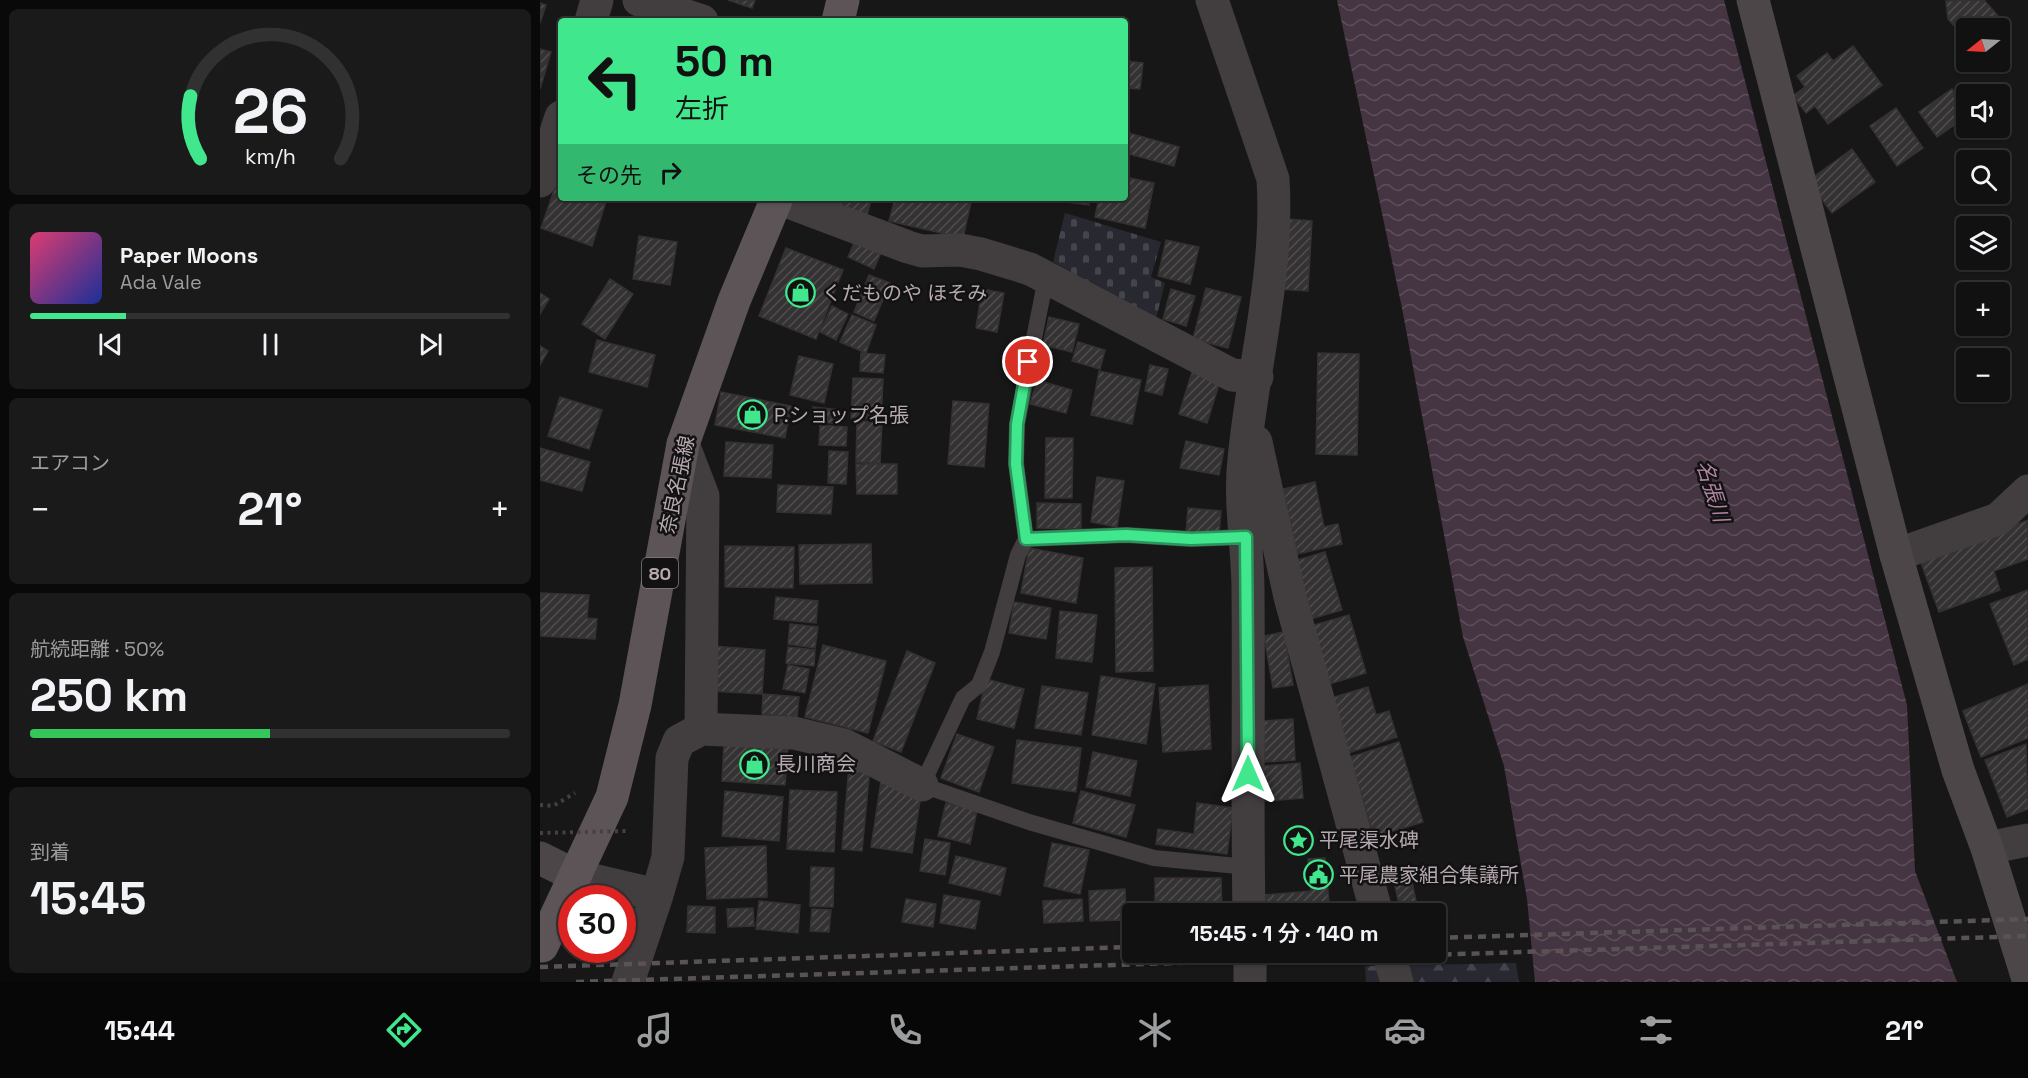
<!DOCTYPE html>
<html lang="ja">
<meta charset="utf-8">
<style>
body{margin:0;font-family:"Space Grotesk","Noto Sans JP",sans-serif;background:#1b1a1a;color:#f1f3f6;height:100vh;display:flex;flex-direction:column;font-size:22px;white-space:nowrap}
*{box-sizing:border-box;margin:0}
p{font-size:20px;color:#9c9d9f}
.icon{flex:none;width:33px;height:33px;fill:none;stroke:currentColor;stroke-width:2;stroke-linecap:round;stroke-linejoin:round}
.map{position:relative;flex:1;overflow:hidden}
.details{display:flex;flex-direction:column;gap:9px;padding:9px;background:#0a0909;width:540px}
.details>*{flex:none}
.hud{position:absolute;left:18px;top:18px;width:570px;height:183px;border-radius:6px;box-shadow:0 2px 4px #0004,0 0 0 2px #313131;background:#40e78c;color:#111;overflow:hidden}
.needle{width:39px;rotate:252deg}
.buttons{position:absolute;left:1416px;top:18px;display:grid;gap:12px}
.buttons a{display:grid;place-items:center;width:54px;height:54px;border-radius:6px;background:#121111;box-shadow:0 2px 4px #0004,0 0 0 2px #313131;font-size:30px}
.speed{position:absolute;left:18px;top:885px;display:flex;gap:12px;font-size:30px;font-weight:700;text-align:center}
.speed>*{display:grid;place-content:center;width:78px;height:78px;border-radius:50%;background:#121111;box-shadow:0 2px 4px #0004,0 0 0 2px #313131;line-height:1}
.speed .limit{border:9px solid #d22;background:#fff;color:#111}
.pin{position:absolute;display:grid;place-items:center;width:51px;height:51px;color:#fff;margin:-26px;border:3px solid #fff;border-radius:50%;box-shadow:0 2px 6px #0007}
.me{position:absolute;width:66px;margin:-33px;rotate:0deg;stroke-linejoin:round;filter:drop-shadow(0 0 4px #0008)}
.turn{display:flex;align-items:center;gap:21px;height:126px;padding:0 18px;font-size:27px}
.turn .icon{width:78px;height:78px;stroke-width:2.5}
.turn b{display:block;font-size:42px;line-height:51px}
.then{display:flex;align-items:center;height:57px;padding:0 18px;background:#0003;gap:12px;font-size:22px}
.big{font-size:45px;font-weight:600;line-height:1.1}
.details .widget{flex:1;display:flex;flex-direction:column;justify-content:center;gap:9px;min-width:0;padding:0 21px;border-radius:9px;background:#1b1a1a}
.details .dial{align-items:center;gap:0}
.dial svg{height:156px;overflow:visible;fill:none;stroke:#313131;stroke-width:7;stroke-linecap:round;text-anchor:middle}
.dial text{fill:#f1f3f6;stroke:none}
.song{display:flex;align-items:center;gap:18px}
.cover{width:72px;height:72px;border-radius:9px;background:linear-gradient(135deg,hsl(340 70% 55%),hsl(230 70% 35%))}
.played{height:6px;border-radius:3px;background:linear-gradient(90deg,#40e78c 20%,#313131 20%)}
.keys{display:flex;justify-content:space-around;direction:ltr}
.heat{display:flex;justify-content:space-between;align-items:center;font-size:33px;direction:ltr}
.charge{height:9px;border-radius:4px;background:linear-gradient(90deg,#34c759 50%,#313131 0)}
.trip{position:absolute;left:582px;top:903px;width:324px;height:60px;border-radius:6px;background:#121111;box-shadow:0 2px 4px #0004,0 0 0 2px #313131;font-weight:600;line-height:60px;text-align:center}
.tabs{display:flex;height:96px;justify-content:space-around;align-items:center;background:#070707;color:#9c9d9f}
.tabs .icon{width:42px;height:42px}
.tabs .current{color:#40e78c}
.tabs b{font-size:27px;color:#f1f3f6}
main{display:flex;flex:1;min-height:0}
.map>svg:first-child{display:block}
</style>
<main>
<section class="details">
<div class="widget dial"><svg viewBox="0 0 100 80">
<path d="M14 69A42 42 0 1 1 86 69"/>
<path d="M14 69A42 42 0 0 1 9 37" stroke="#40e78c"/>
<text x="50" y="56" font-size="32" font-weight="700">26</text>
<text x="50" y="72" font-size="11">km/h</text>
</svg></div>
<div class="widget">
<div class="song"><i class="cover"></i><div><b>Paper Moons</b><p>Ada Vale</p></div></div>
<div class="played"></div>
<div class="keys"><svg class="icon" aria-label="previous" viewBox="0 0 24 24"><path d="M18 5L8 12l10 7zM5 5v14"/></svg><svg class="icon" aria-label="pause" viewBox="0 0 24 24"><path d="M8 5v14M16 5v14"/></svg><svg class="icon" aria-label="next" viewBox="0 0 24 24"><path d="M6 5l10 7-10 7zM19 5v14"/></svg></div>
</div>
<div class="widget"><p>エアコン</p>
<div class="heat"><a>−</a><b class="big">21°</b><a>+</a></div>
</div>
<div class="widget"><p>航続距離 · 50%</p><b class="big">250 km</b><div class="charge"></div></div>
<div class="widget"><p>到着</p><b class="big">15:45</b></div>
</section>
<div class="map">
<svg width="1488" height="982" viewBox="0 0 1488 982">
<defs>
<pattern id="forest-firs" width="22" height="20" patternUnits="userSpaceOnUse" patternTransform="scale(1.5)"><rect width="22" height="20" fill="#272830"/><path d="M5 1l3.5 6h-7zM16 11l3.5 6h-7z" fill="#44444c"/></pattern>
<pattern id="cemetery-stones" width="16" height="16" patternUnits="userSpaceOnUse" patternTransform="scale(1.5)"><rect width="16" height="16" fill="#272830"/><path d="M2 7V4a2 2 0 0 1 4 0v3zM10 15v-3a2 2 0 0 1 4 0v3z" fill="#44444c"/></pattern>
<pattern id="water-waves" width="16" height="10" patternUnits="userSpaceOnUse" patternTransform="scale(1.5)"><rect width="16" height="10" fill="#453441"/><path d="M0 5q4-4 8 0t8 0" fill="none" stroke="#5e4f5a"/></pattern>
<pattern id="building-hatch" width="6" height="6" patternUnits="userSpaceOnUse" patternTransform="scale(1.5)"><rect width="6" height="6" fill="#343232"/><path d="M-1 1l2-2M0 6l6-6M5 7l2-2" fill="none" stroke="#4f4d4d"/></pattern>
</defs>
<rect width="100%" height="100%" fill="#181717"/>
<path fill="url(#forest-firs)" d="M976,963L979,982H826L825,966Z"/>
<path fill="url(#cemetery-stones)" d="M525,213L621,242L611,277L625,283L616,319L513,262Z"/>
<path fill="url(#water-waves)" d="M797,0H1184L1367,705L1375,871L1417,982H995L987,899L964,766L923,637L862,308Z"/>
<path fill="url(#building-hatch)" stroke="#343131" stroke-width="1.5" d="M188,0H215L212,8Z
M1444,0L1459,17L1446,28H1426V39L1408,19L1406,1Z
M0,3L6,5L0,23Z
M1313,46L1342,85L1288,124L1275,106L1266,113L1253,96L1265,87L1257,76L1287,53L1293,61Z
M0,49L11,52L0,89Z
M585,61L603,63L600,89L585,88Z
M1412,89L1426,111V117L1397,137L1379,112Z
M1356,108L1383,148L1357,166L1330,126Z
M585,132L639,147L634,166L585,153Z
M1312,149L1335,182L1292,213L1268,181Z
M585,177L614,183L605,228L555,217L559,198H585Z
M18,179L21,180V198H67L52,246L1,228Z
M287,198H332L326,218L285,203Z
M355,198H414L431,202L423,238L349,221Z
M493,198H549V205Z
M748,219L772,221L768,291L737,289Z
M318,234L344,245L334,269L308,257Z
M99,236L137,242L130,285L93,279Z
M626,240L659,247L650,284L618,276Z
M246,248L303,270L276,339L219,316Z
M329,275L350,283L334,321L314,312Z
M70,279L93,294L65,339L42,324Z
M666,288L701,297L688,348L653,339Z
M442,289L464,293L457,332L436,328Z
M631,289L655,296L646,326L623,319Z
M0,293L9,299L0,314Z
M292,306L308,314L296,340L280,332Z
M312,315L336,325L326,353L300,342Z
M509,317L539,324L532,352L503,345Z
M57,340L115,355L107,387L49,372Z
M538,342L565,350L560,369L532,361Z
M0,346L8,351L0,365Z
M321,353L345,355L343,373L320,371Z
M778,353L819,354L817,455L776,454Z
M259,356L293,364L284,403L250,395Z
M610,365L628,369L622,395L605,391Z
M559,371L601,380L592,424L551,415Z
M652,372L680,381L667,423L639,414Z
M313,378L343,379L341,419L311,418Z
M497,380L532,390L526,413L490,404Z
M181,392L251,406L245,438L175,425Z
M20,397L62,410L49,449L8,436Z
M413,401L449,404L444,467L408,464Z
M273,407L300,410L299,424L272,421Z
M317,421L342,422L340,463L316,462Z
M280,425L307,427L306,446L279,445Z
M506,438H533L532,498H505Z
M646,441L684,449L679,475L640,468Z
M186,442L233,445L231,478L184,476Z
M0,448L50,462L42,491L0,480Z
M289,451L308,452L306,484L288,483Z
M316,464H357V494H317Z
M557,477L584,481L577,527L551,522Z
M775,482L784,527L798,524L802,544L757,554L743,489Z
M238,485L293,487L291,514L237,512Z
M497,503L541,504V529L497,528Z
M648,508L681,511L679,535L646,533Z
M1488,520V559L1454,571L1460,590L1399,612L1380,560Z
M331,544L332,583L260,584L259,545Z
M185,546L254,547L253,588L185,587Z
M489,548L543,558L536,603L481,593Z
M785,552L802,610L770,619L754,561Z
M612,567L613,671L576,672L575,568Z
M1488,590V659L1474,665L1450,604Z
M0,593L49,595L47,618L57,619L55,639L0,636Z
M236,597L278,601L276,623L234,619Z
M474,602L511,608L506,639L469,633Z
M520,611L557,615L552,662L516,658Z
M809,615L826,673L789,684L771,626Z
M250,624L278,627L275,648L248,644Z
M744,632L753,685L733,688L724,636Z
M283,645L346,661L328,733L265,717Z
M173,646L225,650L222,694L170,691Z
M248,647L275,650L274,666L246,663Z
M367,651L395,663L361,752L333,741Z
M248,665L269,669L265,693L243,689Z
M561,676L615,684L606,744L552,735Z
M446,679L484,689L474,728L437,719Z
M1488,684V738L1441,757L1423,711Z
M668,685L671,749L623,752L619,688Z
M502,686L548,693L541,735L495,728Z
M828,687L836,715L849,711L857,737L808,753L791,698Z
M223,694L259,697L257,717L222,714Z
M753,719L755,760L725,762L723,721Z
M417,734L454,747L439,792L401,778Z
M477,740L541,748L536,792L472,783Z
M859,742L883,822L834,837L810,757Z
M184,743L248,747L245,785L182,781Z
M1486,744L1488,809L1467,817L1445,760Z
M553,752L597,761L590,796L546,787Z
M760,763L763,798L726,801L723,766Z
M309,766L330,768L322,851L302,849Z
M341,781L382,788L372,853L331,847Z
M250,790L297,792L294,852L247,849Z
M185,791L243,797L239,841L182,836Z
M541,791L595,805L586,837L533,823Z
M406,803L437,810L430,844L398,836Z
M657,803L693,808L687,854L616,844L618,829L654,834Z
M385,839L410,843L405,875L380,871Z
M512,843L549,850L540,894L504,886Z
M226,846L227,897L167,899L165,848Z
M416,856L466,868L460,895L409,883Z
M785,858L790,914H724L723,895L771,891L768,859Z
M271,867L294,868L293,907L270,906Z
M615,878H681L682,914H615Z
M872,882L877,906L860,909L855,886Z
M585,889L586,920L550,921L549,891Z
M404,895L440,901L435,929L400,923Z
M366,899L396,904L393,927L362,922Z
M542,899L543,921L504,923L503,901Z
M219,901L260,905L258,933L216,929Z
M148,906L175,907V933L147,932Z
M213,908L214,926L188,927L187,909Z
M272,909L291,910L289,932L270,931Z"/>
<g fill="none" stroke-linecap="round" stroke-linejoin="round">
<path stroke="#464043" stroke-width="4" stroke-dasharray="3 4.5" stroke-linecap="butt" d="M0,805L13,806L35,793"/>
<path stroke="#423d3f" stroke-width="16" d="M506,278L477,424L476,463L486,539L478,555L452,652L439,685L423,698L382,785L489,822L614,858L708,867
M486,539L586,535L651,539L706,537"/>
<path stroke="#423d3f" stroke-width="33" d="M99,0L162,21
M672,0L733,179C739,273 713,366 704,459C699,503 708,547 708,591C709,698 707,806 709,914
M51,21L57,0
M0,181L21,117
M238,198L368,247L382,251L420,250L441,254L490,269L692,375L717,377
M716,442L750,597L837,914
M143,444L163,496L161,729
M1356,555L1458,519L1488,491
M1447,848L1488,840
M36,876L117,895L128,857L132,758L139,741L161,729L254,733L304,745L382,785
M710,952V982
M848,952L857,982
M88,982L117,895"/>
<path stroke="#4d4649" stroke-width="33" d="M1213,0L1356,555L1418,770L1447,848L1488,979
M0,858L36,876"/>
<path stroke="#5c5457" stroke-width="33" d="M298,21L303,0
M2,946L72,797L95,705L143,444L194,301L237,198"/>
<path stroke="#5a5356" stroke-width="4.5" stroke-dasharray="8 6" stroke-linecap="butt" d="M896,938L1488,919
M0,967L592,947
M36,982L1488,936"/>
<path stroke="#464043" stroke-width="4" stroke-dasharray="3 4.5" stroke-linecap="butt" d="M0,833L86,831"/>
</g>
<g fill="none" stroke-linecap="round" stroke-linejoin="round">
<defs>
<path id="route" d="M488,362L477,424L476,464L486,539L586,535L651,539L706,537L708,774"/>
</defs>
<use href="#route" stroke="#2a965b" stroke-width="15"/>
<use href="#route" stroke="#40e78c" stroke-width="10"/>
</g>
<defs>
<symbol id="shop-ring" viewBox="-11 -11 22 22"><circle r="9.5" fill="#131212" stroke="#40e78c" stroke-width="1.5"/><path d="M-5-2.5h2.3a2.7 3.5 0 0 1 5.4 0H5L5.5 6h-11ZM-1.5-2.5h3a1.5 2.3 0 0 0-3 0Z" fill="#40e78c"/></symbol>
<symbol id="sight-ring" viewBox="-11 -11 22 22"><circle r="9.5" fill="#131212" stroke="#40e78c" stroke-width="1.5"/><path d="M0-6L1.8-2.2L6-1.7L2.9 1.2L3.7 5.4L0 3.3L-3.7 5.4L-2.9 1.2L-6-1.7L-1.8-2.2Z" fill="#40e78c"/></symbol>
<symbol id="civic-ring" viewBox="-11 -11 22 22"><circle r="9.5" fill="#131212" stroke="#40e78c" stroke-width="1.5"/><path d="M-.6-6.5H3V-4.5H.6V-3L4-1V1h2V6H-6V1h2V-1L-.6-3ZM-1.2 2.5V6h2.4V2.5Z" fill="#40e78c"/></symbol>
</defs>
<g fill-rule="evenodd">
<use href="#shop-ring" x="244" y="276" width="33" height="33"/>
<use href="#shop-ring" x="196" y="398" width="33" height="33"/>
<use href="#shop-ring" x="198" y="748" width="33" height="33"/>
<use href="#sight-ring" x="742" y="824" width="33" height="33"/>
<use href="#civic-ring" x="762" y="858" width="33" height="33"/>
</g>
<g text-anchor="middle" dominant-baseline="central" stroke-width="5" stroke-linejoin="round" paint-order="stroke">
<rect fill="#131212" stroke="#867c81" stroke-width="1.5" x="102" y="558" width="36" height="30" rx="4.5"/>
<g font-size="18" font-weight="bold" fill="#b7a9b1">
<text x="120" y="573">80</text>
</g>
<g font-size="20" fill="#b7a9b1" stroke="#131212" text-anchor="start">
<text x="282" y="293">くだものや ほそみ</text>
<text x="234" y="415">P.ショップ名張</text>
<text x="236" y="764">長川商会</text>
<text x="779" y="840">平尾渠水碑</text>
<text x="799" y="875">平尾農家組合集議所</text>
</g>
<g font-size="20" fill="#b7a9b1" stroke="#131212">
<text transform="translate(137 485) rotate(-78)">奈良名張線</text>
</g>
<g font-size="21" font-style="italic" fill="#b083a4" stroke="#131212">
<text transform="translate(1173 491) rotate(73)">名張川</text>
</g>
</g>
</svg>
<div class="buttons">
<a><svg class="needle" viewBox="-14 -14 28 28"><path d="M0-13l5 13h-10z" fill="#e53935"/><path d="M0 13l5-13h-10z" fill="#9c9d9f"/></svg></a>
<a><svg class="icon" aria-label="sound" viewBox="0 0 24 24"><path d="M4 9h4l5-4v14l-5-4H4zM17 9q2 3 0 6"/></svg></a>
<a><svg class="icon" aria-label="search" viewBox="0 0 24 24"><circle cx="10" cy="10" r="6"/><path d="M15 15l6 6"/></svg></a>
<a><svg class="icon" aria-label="layers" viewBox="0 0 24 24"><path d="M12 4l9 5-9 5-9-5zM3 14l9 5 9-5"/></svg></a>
<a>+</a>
<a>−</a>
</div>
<div class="speed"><div class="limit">30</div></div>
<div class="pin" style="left:488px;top:362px;background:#d93025"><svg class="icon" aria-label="arrive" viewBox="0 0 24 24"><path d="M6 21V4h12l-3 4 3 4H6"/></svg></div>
<svg class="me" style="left:708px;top:774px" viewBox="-20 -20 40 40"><path d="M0-17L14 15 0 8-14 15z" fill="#40e78c" stroke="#fff" stroke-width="4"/></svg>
<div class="trip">15:45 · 1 分 · 140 m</div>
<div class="hud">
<div class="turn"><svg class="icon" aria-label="left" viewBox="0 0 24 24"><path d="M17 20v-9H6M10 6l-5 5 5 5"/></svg><div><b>50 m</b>左折</div></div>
<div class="then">その先<svg class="icon" aria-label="right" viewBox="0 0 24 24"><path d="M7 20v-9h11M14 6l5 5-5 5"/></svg></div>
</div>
</div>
</main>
<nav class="tabs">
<b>15:44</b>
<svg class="icon current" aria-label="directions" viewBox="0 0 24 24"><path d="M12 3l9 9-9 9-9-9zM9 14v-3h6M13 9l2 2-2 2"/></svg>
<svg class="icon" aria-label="music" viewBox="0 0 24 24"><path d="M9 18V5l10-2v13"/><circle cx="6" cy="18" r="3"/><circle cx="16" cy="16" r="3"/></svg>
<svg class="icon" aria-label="phone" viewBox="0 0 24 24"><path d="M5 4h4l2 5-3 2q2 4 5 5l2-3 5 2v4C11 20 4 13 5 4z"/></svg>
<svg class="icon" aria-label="climate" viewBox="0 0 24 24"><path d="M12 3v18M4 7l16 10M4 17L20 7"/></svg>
<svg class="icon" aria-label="car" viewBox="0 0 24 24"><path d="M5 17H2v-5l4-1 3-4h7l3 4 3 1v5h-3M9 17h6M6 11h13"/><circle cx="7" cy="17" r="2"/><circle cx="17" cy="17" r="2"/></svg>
<svg class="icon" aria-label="filters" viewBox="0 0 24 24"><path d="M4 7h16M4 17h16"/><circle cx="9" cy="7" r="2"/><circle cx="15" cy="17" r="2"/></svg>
<b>21°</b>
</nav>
